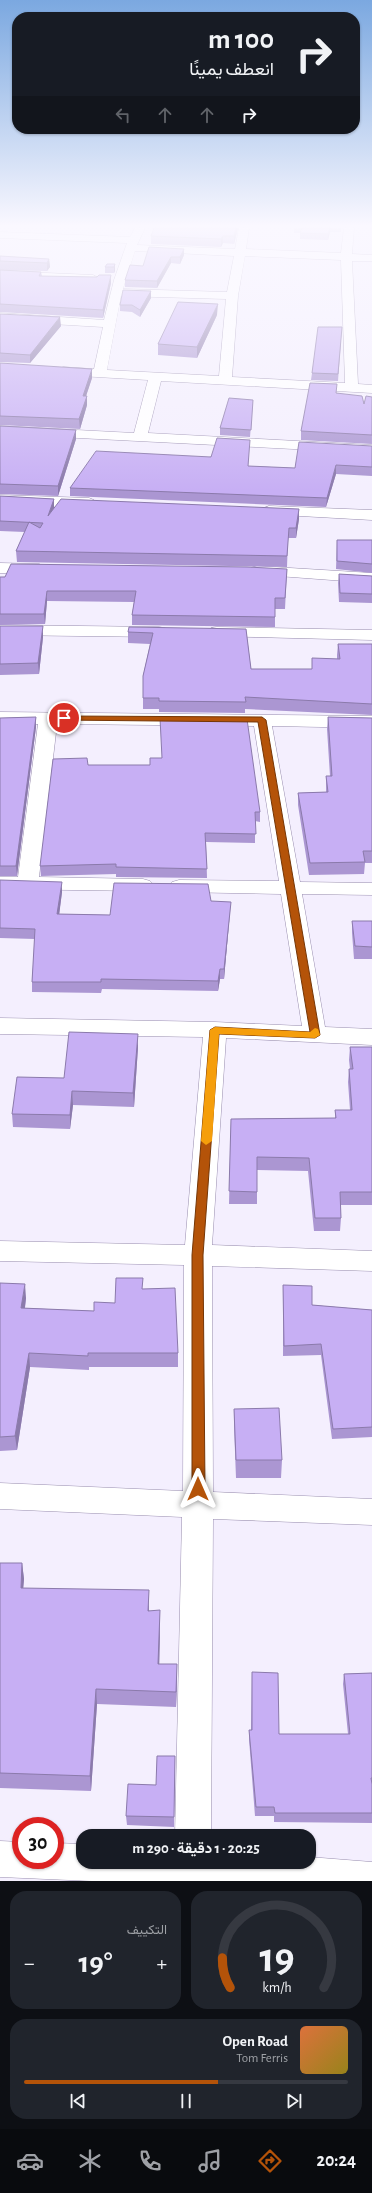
<!DOCTYPE html>
<html lang="ar">
<meta charset="utf-8">
<style>
body{margin:0;font-family:"Alegreya Sans",Vazirmatn,sans-serif;background:#20242c;color:#f1f3f6;direction:rtl;height:100vh;display:flex;flex-direction:column;font-size:15px;white-space:nowrap}
*{box-sizing:border-box;margin:0}
p{font-size:13px;color:#9ea1a6}
.icon{flex:none;width:22px;height:22px;fill:none;stroke:currentColor;stroke-width:2;stroke-linecap:round;stroke-linejoin:round}
.map{position:relative;height:1881px;overflow:hidden;direction:ltr}
.side{display:flex;flex-direction:column;gap:10px;padding:10px;background:#0d0f14;flex:1}
.side>*{flex:none}
.hud{position:absolute;left:12px;top:12px;width:348px;height:122px;border-radius:16px;box-shadow:0 1px 3px #0004;direction:rtl;background:#171b24;color:#f1f3f6;overflow:hidden}
.speed{position:absolute;left:12px;top:1817px;display:flex;gap:8px;font-size:20px;font-weight:700;text-align:center}
.speed>*{display:grid;place-content:center;width:52px;height:52px;border-radius:50%;background:#171b24;box-shadow:0 1px 3px #0004;line-height:1}
.speed .limit{border:6px solid #d22;background:#fff;color:#111}
.pin{position:absolute;display:grid;place-items:center;width:34px;height:34px;color:#fff;margin:-17px;border:2px solid #fff;border-radius:50%;box-shadow:0 1px 4px #0007}
.me{position:absolute;width:44px;margin:-22px;rotate:0deg;stroke-linejoin:round;filter:drop-shadow(0 0 3px #0008)}
.turn{display:flex;align-items:center;gap:14px;height:84px;padding:0 20px;font-size:18px}
.turn .icon{width:52px;height:52px;stroke-width:2.5}
.turn b{display:block;font-size:28px;line-height:34px}
.lanes{display:flex;align-items:center;height:38px;padding:0 20px;background:#0003;justify-content:center;gap:20px;direction:ltr}
.lanes .off{opacity:.35}
.big{font-size:30px;font-weight:700;line-height:1.1}
.side .card{flex:1;display:flex;flex-direction:column;justify-content:center;gap:6px;min-width:0;padding:0 14px;border-radius:16px;background:#20242c}
.side .dial{align-items:center;gap:0}
.dial svg{height:104px;overflow:visible;fill:none;stroke:#363941;stroke-width:7;stroke-linecap:round;text-anchor:middle}
.dial text{fill:#f1f3f6;stroke:none}
.song{display:flex;align-items:center;gap:12px}
.cover{width:48px;height:48px;border-radius:6px;background:linear-gradient(135deg,hsl(20 70% 55%),hsl(50 70% 35%))}
.played{height:4px;border-radius:2px;background:linear-gradient(90deg,#b45309 60%,#363941 60%)}
.keys{display:flex;justify-content:space-around;direction:ltr}
.heat{display:flex;justify-content:space-between;align-items:center;font-size:22px;direction:ltr}
.side .tiles{flex:1;display:grid;gap:10px;grid-template-columns:1fr 1fr}
.card:last-child{grid-column:span 2}
.trip{position:absolute;left:76px;top:1829px;width:240px;height:40px;border-radius:16px;background:#171b24;box-shadow:0 1px 3px #0004;font-weight:700;line-height:40px;text-align:center;direction:rtl}
.dock{display:flex;height:64px;justify-content:space-around;align-items:center;background:#090b0e;color:#9ea1a6}
.dock .icon{width:28px;height:28px}
.dock .selected{color:#b45309}
.dock b{font-size:18px;color:#f1f3f6}
.map>svg:first-child{display:block}
</style>
<div class="map">
<svg width="372" height="1881" viewBox="0 0 372 1881">
<rect width="100%" height="100%" fill="#f4effe"/>
<g fill="none" stroke-linecap="round" stroke-linejoin="round">
<defs>
<path id="minor" d="M135,228H145L137,245L235,249L239,228H249L246,249L341,253L344,228H354L352,254L372,255V261H352L358,384L372,385V393L161,381L148,433L372,445V453L0,434V426L134,433L148,380L63,375L56,371L63,367L94,369L103,327L0,321V313L104,320L114,280L127,243L0,238V232L130,237ZM135,251L234,256L227,292L123,289ZM245,256L341,260L345,383L232,377L238,296ZM121,296L226,299L219,376L107,370Z
M0,271L93,275L99,278L93,281L0,277Z
M0,495L89,498L94,500L97,503L94,506L89,508L0,505Z
M269,506L372,510V520L264,514L261,511L264,508Z
M0,563L39,564L45,566L47,569L45,572L39,574L0,573Z
M257,566L372,573V583L251,574L249,571L251,568Z
M0,625L159,627L165,628L168,632L165,636L159,637L0,635Z
M217,627L372,630V640L211,636L208,632L211,628Z
M0,712L372,716V728L272,726L300,882L372,883V895L302,894L325,1027L372,1029V1045L226,1038L212,1245L372,1251V1271L212,1266L213,1492L372,1499V1525L213,1519L211,1836H175L182,1517L0,1509V1483L183,1491L184,1265L0,1261V1241L185,1245L203,1037L0,1034V1018L215,1022L302,1026L281,894L179,892L172,890L168,886L172,882L179,880L279,881L254,726L57,724L39,877L143,879L150,881L154,885L150,889L143,891L0,889V877H18L38,724H0Z
M0,1841L21,1842V1860H55V1843L83,1844V1862H309V1857L372,1862V1881H92L0,1877Z"/>
</defs>
<use href="#minor" stroke="#998eaf" stroke-width="1"/>
<use href="#minor" fill="#fff" fill-rule="evenodd"/>
</g>
<path fill="#ab96d2" d="M238,228L234,244L223,243L221,247L151,244V236Z
M294,228H341V232H330L328,240L300,239V233H294Z
M149,247L184,255L180,264L171,263L157,288L125,287V280L143,266Z
M0,256L49,259L50,267L47,271L0,270L41,272L42,276L111,283L103,318L0,312Z
M115,264V271L114,273H105V267Z
M151,291V298L140,317L132,312L120,311V305Z
M0,314L61,326L30,363L0,362Z
M217,315L197,358L158,355V344Z
M342,327L338,381L311,380L312,373Z
M0,363L92,378L86,396H87V405L80,429L0,425Z
M337,393L364,404L372,397V444L301,440V431Z
M253,400L250,437L220,435V428Z
M0,426L76,430V439L58,496L0,494Z
M372,446V476L336,474L326,507L70,496V488L249,448L248,466L295,468Z
M0,496L54,499V508L299,509V519L296,538H288L287,567L17,562L16,551L25,532L0,531Z
M337,540H372V573L336,569Z
M287,569L285,609H275V627L132,625V615L134,602L47,601L45,624L0,625V577Z
M339,574L372,576V603L339,602L338,583Z
M0,626L43,637L39,674L0,675Z
M246,629L251,669H312L337,659V655L338,644H372V715L245,709V713L159,712V709H143V676L150,644L128,643V632Z
M36,717V727L17,876H0V718Z
M328,717L372,718V863H365L364,874L309,875L298,805V793L326,792V776H330L327,729Z
M88,765L260,812V822L255,821V843L206,842L207,878L116,877V874L41,876L40,866Z
M0,880L62,892L59,914L110,915L211,901L230,912L224,979H220L218,991L102,989L101,993L32,992V982L35,939L0,938Z
M352,921H372V959H354L352,933Z
M138,1047L134,1107L73,1105L70,1129L13,1127L12,1114L64,1078Z
M350,1047H372V1205H340L341,1218L340,1231H314L308,1171L257,1170V1204H229L231,1119L335,1118V1110H350L348,1082L349,1069H350L349,1060Z
M0,1283L26,1298L25,1308L94,1311L115,1303L143,1289L178,1353V1367H89V1370L30,1367L17,1450L0,1451Z
M283,1285L312,1305L372,1310V1437L332,1439L321,1355L283,1356Z
M234,1409L282,1460L281,1478H236L234,1426Z
M0,1563H22L24,1579L23,1588L149,1606V1610L160,1626L159,1664L177,1679L176,1707L97,1704L91,1791L0,1788Z
M252,1672L279,1734H348L343,1684L344,1674L372,1673V1823L274,1822V1816H255L249,1739V1730H251Z
M175,1756L174,1827L127,1825L126,1816L156,1785Z"/>
<path fill="#8b7aab" d="M236,228H238L234,244V236Z
M330,228V232L328,240V234Z
M223,236V243L221,247V239Z
M184,249V255L180,264V257Z
M171,257V263L157,288V281Z
M49,259L50,267L47,271V263Z
M115,264V271L114,273V267Z
M111,275V283L103,318V310Z
M151,291V298L140,317V310Z
M218,304L217,315L197,358V347Z
M60,317L61,326L30,363V355Z
M92,369V378L83,405V396Z
M87,396V405L80,429L79,419Z
M76,430V439L58,496V486Z
M336,465V474L326,507L327,498Z
M54,499V509L48,516Z
M299,509V519L296,538V528Z
M47,591V601L45,624L44,614Z
M43,626V637L39,674L38,663Z
M36,717V727L17,876L16,866Z
M62,882V892L58,924L57,914Z
M231,902L230,912L224,979V969Z
M220,969V979L218,991V981Z
M138,1034V1047L134,1107L133,1093Z
M72,1091L73,1105L70,1129V1115Z
M25,1284L26,1298L23,1322L21,1308Z
M29,1353L30,1367L17,1450L15,1436Z
M22,1563L24,1579L22,1604L21,1588Z
M149,1590V1606L148,1626V1611Z
M160,1610V1626L159,1679L158,1664Z
M177,1664V1679L176,1707V1692Z
M96,1689L97,1704L91,1791L90,1776Z"/>
<path fill="#c7aff4" stroke="#8b7aab" d="M154,228H236L234,236H223L221,239L151,236Z
M302,228H330L328,234L300,233Z
M149,247L184,249L180,257H171L157,281L125,280L130,265L143,266Z
M0,256L49,259L47,263L0,261Z
M107,264H115L114,267H105Z
M0,270L41,272L39,276L97,277L99,275H111L103,310L0,304Z
M123,290L151,291L140,310L132,305H120Z
M178,302L218,304L197,347L158,344Z
M0,314L60,317L30,355L0,353Z
M318,327H342L338,374L312,373Z
M0,363L92,369L83,396H87L79,419L0,416Z
M310,383L337,384L336,393L362,396L364,404L366,396L372,397V435L301,431Z
M229,398L253,400L251,430L220,428Z
M0,426L76,430L58,486L0,484Z
M217,438L250,440L248,466L295,468L299,442L372,446V467L336,465L327,498L70,488L96,451L211,457Z
M0,496L54,499L48,516L61,499L299,509L296,528H289L287,556L16,551L29,522L40,528L43,523L0,521Z
M337,540H372V564L337,561Z
M11,564L247,567L287,569L285,598H275V617L132,615L136,591H47L44,614H0V577H5Z
M339,574L372,576V594L340,593Z
M0,626H43L38,663L0,664Z
M129,627L246,629L251,669H312V658L340,659L338,644H372V704L245,697L246,702L159,701V698H143V676L153,633L128,632Z
M36,717L16,866H0V718Z
M328,717L372,718V851H363L365,862L310,863L298,793L328,792L326,776H332Z
M160,718L247,719L260,812H255L256,834L205,833L207,869L116,867V864L40,866L53,759L87,758L88,765H150V758H162Z
M0,880L62,882L57,914L110,915L114,883L208,884L211,901L231,902L224,969H220L218,981L101,979V982H32L35,929L0,928Z
M352,921H372V947L355,946Z
M69,1032L138,1034L133,1093L72,1091L70,1115L12,1114L17,1077L64,1078Z
M350,1047H372V1192H340L341,1218H315L309,1158L257,1157V1192L229,1191L231,1119L336,1118L335,1110H352L349,1069H353Z
M116,1278H143L142,1289L175,1288L178,1353H88V1356L29,1353L15,1436L0,1437V1283L25,1284L21,1308L94,1311V1302L115,1303Z
M283,1285L312,1286V1305L372,1310V1427L333,1429L321,1344L284,1346Z
M279,1408L282,1460H236L234,1409Z
M0,1563H22L21,1588L149,1590L148,1611L160,1610L158,1664H177L176,1692L96,1689L90,1776L0,1773Z
M252,1672L278,1673L279,1734H350L344,1674L372,1673V1778H371L372,1784V1813H275L274,1807H256L249,1730H252Z
M157,1756H175L174,1817L126,1816L128,1784L156,1785Z"/>
<linearGradient id="sky" x2="0" y2="1"><stop stop-color="#7ba8e0"/><stop offset="0.46" stop-color="#faf8ff"/><stop offset="1" stop-color="#faf8ff" stop-opacity="0"/></linearGradient>
<rect width="372" height="491" fill="url(#sky)"/>
<path fill="#b45309" stroke="#753606" d="M64,716L262,717L266,720L320,1035L315,1038L219,1034L203,1255L205,1489L203,1493L198,1495L194,1493L192,1489V1255L210,1030L215,1027L310,1032L258,722L61,720L60,718Z"/>
<path fill="#f59e0b" d="M215,1027L310,1032L315,1028L318,1029L320,1035L315,1038L219,1034L212,1141L206,1145L201,1141L210,1030Z"/>
</svg>
<div class="speed"><div class="limit">30</div></div>
<div class="pin" style="left:64px;top:718px;background:#d93025"><svg class="icon" aria-label="arrive" viewBox="0 0 24 24"><path d="M6 21V4h12l-3 4 3 4H6"/></svg></div>
<svg class="me" style="left:198px;top:1489px" viewBox="-20 -20 40 40"><path d="M0-17L14 15 0 8-14 15z" fill="#b45309" stroke="#fff" stroke-width="4"/></svg>
<div class="trip">20:25 · 1 دقيقة · 290 m</div>
<div class="hud">
<div class="turn"><svg class="icon" aria-label="right" viewBox="0 0 24 24"><path d="M7 20v-9h11M14 6l5 5-5 5"/></svg><div><b>100 m</b>انعطف يمينًا</div></div>
<div class="lanes"><svg class="icon off" aria-label="left" viewBox="0 0 24 24"><path d="M17 20v-9H6M10 6l-5 5 5 5"/></svg><svg class="icon off" aria-label="ahead" viewBox="0 0 24 24"><path d="M12 20V5M6 11l6-6 6 6"/></svg><svg class="icon off" aria-label="ahead" viewBox="0 0 24 24"><path d="M12 20V5M6 11l6-6 6 6"/></svg><svg class="icon" aria-label="right" viewBox="0 0 24 24"><path d="M7 20v-9h11M14 6l5 5-5 5"/></svg></div>
</div>
</div>
<section class="side">
<div class="tiles">
<div class="card dial"><svg viewBox="0 0 100 80">
<path d="M14 69A42 42 0 1 1 86 69"/>
<path d="M14 69A42 42 0 0 1 8 46" stroke="#b45309"/>
<text x="50" y="56" font-size="32" font-weight="700">19</text>
<text x="50" y="72" font-size="11">km/h</text>
</svg></div>
<div class="card"><p>التكييف</p>
<div class="heat"><a>−</a><b class="big">19°</b><a>+</a></div>
</div>
<div class="card">
<div class="song"><i class="cover"></i><div><b>Open Road</b><p>Tom Ferris</p></div></div>
<div class="played"></div>
<div class="keys"><svg class="icon" aria-label="previous" viewBox="0 0 24 24"><path d="M18 5L8 12l10 7zM5 5v14"/></svg><svg class="icon" aria-label="pause" viewBox="0 0 24 24"><path d="M8 5v14M16 5v14"/></svg><svg class="icon" aria-label="next" viewBox="0 0 24 24"><path d="M6 5l10 7-10 7zM19 5v14"/></svg></div>
</div>
</div>
</section>
<nav class="dock">
<b>20:24</b>
<svg class="icon selected" aria-label="directions" viewBox="0 0 24 24"><path d="M12 3l9 9-9 9-9-9zM9 14v-3h6M13 9l2 2-2 2"/></svg>
<svg class="icon" aria-label="music" viewBox="0 0 24 24"><path d="M9 18V5l10-2v13"/><circle cx="6" cy="18" r="3"/><circle cx="16" cy="16" r="3"/></svg>
<svg class="icon" aria-label="phone" viewBox="0 0 24 24"><path d="M5 4h4l2 5-3 2q2 4 5 5l2-3 5 2v4C11 20 4 13 5 4z"/></svg>
<svg class="icon" aria-label="climate" viewBox="0 0 24 24"><path d="M12 3v18M4 7l16 10M4 17L20 7"/></svg>
<svg class="icon" aria-label="car" viewBox="0 0 24 24"><path d="M5 17H2v-5l4-1 3-4h7l3 4 3 1v5h-3M9 17h6M6 11h13"/><circle cx="7" cy="17" r="2"/><circle cx="17" cy="17" r="2"/></svg>
</nav>
